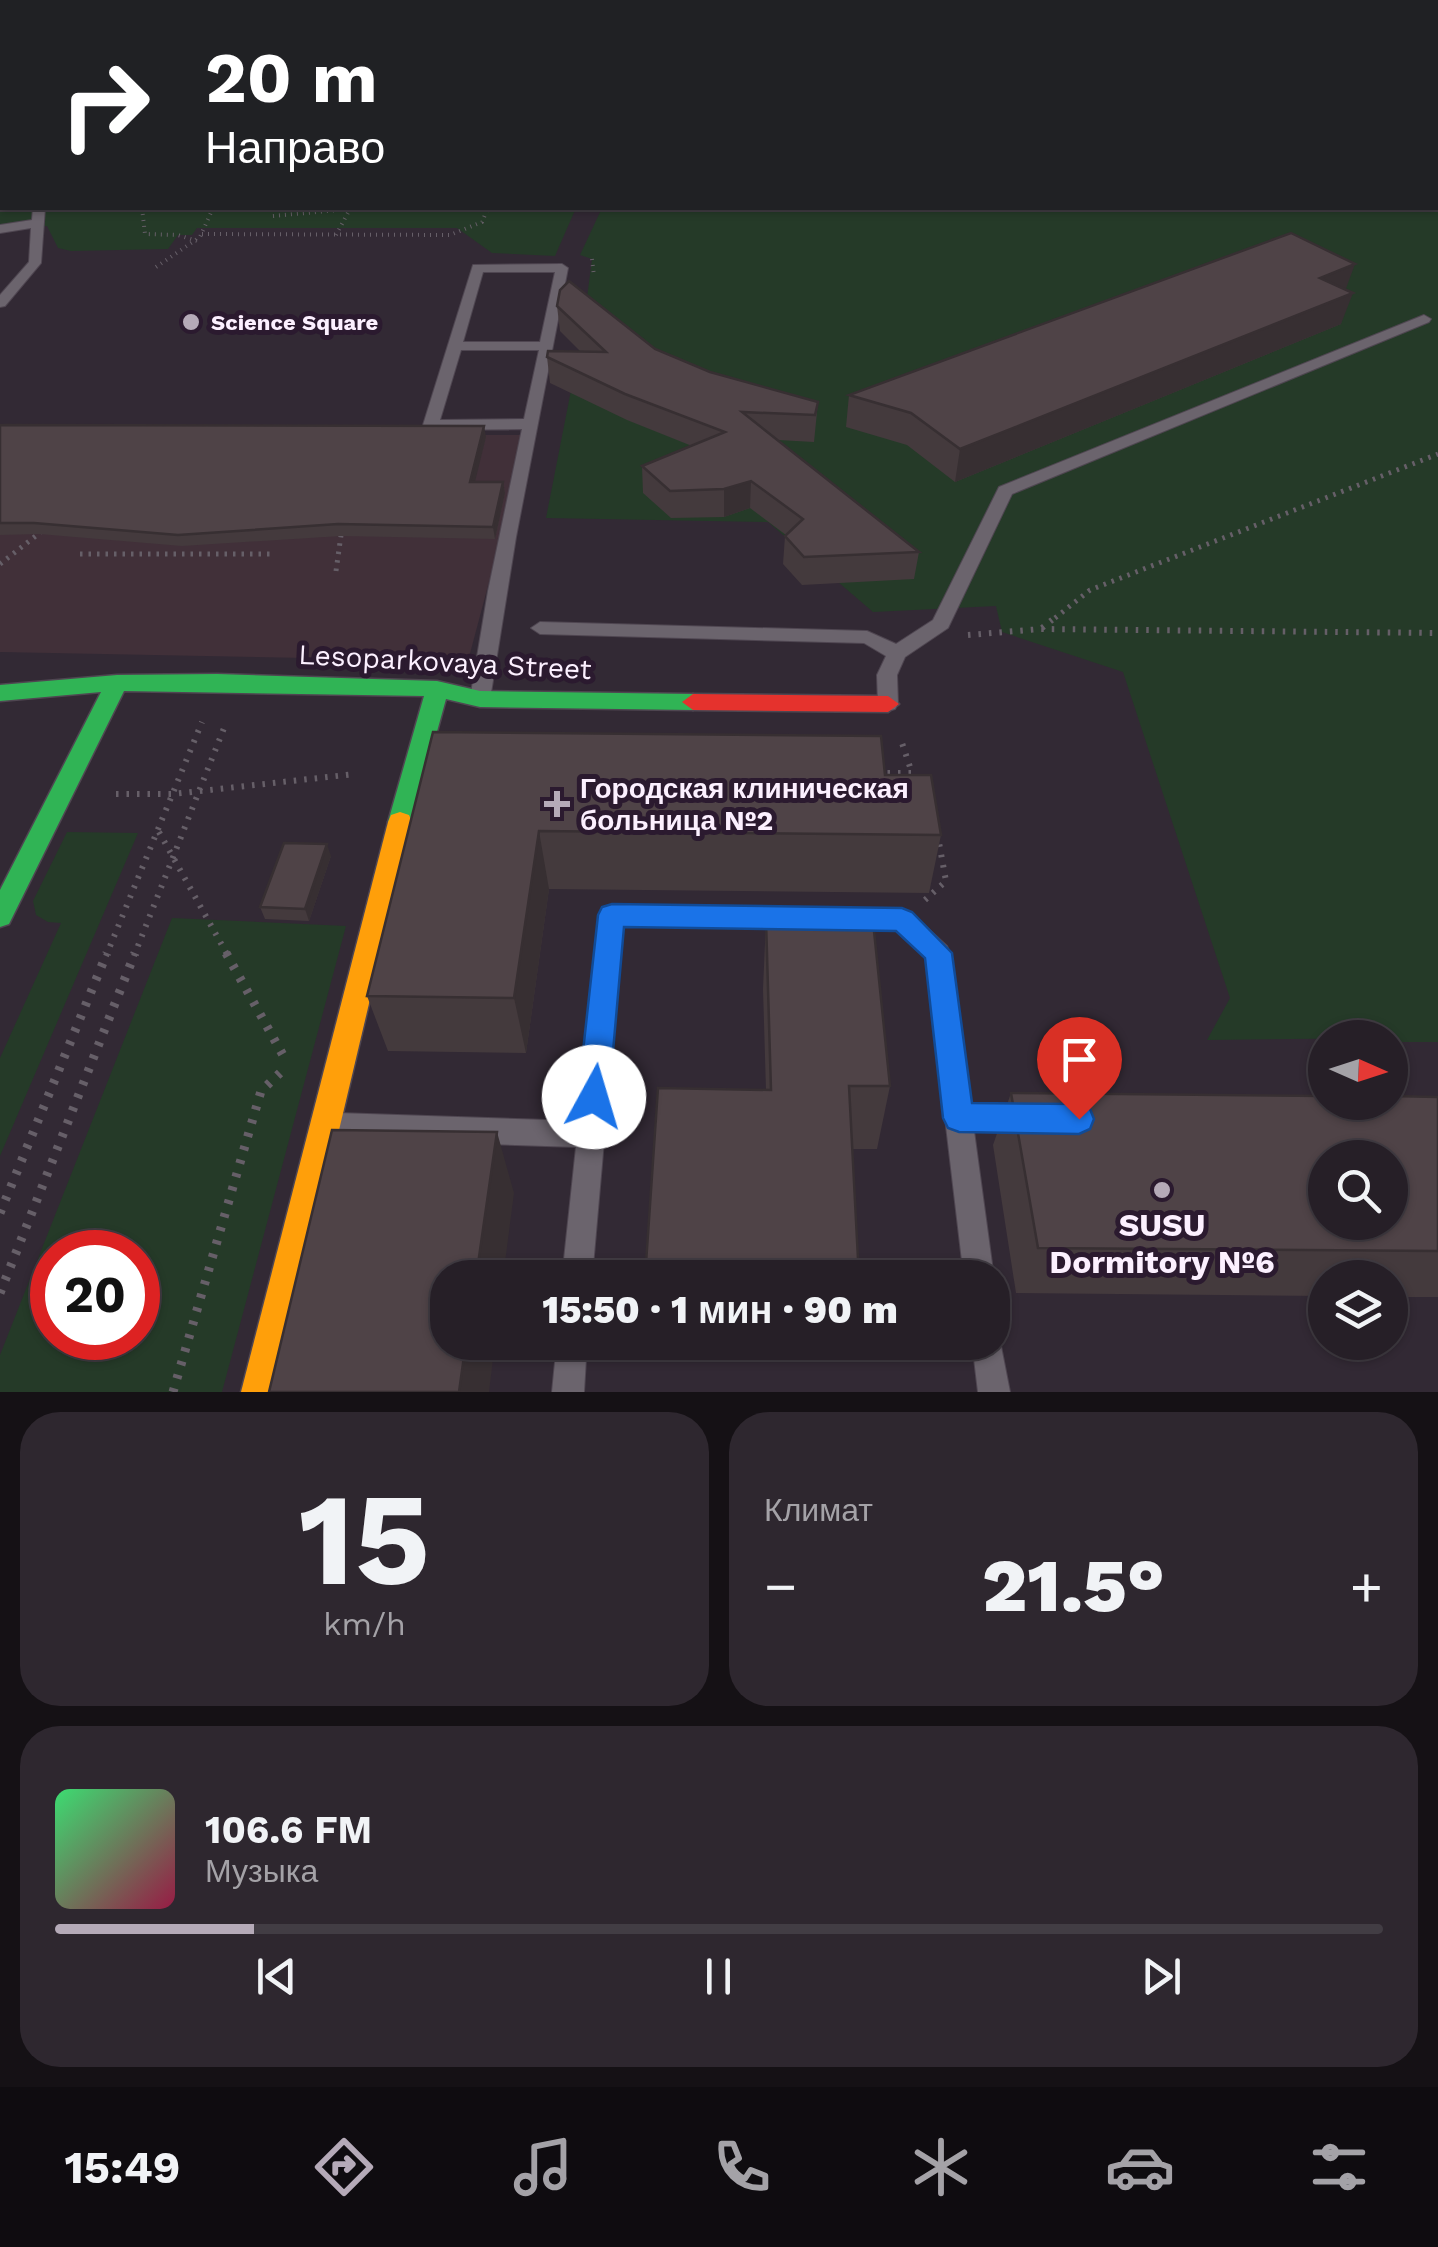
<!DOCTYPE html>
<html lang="ru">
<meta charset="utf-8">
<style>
body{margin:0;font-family:"Work Sans",sans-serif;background:#2e272f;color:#f1f3f6;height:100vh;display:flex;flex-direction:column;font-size:38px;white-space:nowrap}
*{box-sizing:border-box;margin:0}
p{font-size:32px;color:#a4a2a7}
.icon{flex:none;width:55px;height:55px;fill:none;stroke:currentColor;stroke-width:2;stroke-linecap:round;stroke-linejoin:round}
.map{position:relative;height:1392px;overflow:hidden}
.sheet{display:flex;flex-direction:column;gap:20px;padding:20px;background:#151115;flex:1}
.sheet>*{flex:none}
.guide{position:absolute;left:0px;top:0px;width:1440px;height:210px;box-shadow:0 2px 8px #0004,0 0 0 2px #423d44;background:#202124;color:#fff;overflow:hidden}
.needle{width:65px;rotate:93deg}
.buttons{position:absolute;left:1308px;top:1020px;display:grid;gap:20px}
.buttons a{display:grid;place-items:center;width:100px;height:100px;border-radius:50%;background:#261f27;box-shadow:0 2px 8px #0004,0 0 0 2px #423d44;font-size:50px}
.speed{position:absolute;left:30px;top:1230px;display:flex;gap:20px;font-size:50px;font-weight:700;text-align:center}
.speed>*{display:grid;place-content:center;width:130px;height:130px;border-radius:50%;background:#261f27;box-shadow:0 2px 8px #0004,0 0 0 2px #423d44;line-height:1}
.speed .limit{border:15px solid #d22;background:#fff;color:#111}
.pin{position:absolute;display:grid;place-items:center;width:85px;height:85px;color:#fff;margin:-102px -42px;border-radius:50% 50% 50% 0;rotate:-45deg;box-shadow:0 0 10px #0007}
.pin .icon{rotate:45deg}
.me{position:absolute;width:110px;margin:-55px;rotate:6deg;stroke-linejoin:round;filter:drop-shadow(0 0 8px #0008)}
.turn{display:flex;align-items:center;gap:35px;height:210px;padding:0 40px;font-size:45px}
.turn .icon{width:130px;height:130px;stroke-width:2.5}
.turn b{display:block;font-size:70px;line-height:85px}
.big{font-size:75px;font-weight:800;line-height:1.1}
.sheet .card{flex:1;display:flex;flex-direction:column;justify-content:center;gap:15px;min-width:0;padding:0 35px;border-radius:40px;background:#2e272f}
.sheet .dial{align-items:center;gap:0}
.dial b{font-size:130px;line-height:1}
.song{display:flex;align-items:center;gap:30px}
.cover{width:120px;height:120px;border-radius:15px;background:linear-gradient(135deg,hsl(140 70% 55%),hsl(340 70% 35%))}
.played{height:10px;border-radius:5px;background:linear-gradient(90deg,#b5aab8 15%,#423d44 15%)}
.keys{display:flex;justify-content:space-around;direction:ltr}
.heat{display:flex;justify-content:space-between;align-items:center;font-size:55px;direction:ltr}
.sheet .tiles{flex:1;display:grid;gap:20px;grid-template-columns:1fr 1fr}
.card:last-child{grid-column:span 2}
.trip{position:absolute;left:430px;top:1260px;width:580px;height:100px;border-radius:40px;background:#261f27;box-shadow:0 2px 8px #0004,0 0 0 2px #423d44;font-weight:800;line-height:100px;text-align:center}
.tab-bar{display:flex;height:160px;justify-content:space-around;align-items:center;background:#0f0c10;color:#a4a2a7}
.tab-bar .icon{width:70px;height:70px}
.tab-bar .on{color:#b5aab8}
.tab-bar b{font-size:45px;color:#f1f3f6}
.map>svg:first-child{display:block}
</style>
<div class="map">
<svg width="1438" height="1392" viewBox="0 0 1438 1392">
<rect width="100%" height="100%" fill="#322934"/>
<path fill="#413039" d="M0,435H528L468,661L0,652Z"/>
<path fill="#253a28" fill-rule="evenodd" d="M0,0H1438V1042H1390V1038L1207,1040L1230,998L1123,672L1002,632L996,606L873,612L768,522L546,518L583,329L592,259L580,255L601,210L1438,208V2H2V208H576L555,256L492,253L457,228H197L192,235H178L168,249L71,251L58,248L47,226L0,233Z
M67,832L138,833L0,1156V1058L61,923L48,922L36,915L33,901Z
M172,918L346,926L222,1392H0V1355ZM52,1252H138V1338H52Z"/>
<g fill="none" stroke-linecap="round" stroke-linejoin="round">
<defs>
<path id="lane" d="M52,0H60V2H52Z
M33,208H45L41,263L5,306L0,307V295L29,262L31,228L0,233V225L32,220Z
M562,264L568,268L516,537L490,699L480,706L470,699L488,591L522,429L431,430L423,425L473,265ZM483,272H555L540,342H463ZM461,350H539L524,419L440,420Z
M1424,315L1431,319L1429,322L1012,494L948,628L905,657L897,675L898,704L895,709L888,711L878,704L877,675L886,656L864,643L540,634L531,628L540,622L867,631L896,644L933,620L999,487Z
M612,905L902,909L910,912L947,946L950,953L971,1105H1027L1037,1109L1040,1118L1037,1127L1027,1131H974L994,1278L992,1281V1278H964L926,957L897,929L623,925L592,1278H562L576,1147L338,1139L328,1135L324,1126L328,1117L338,1113L579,1121L600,915L604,908Z
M992,1329L998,1331L1010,1392H978L972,1342H992Z
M557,1342H587L584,1392H552Z"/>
<path id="fast" d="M217,674L437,681L480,691L693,694L704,702L693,710L480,707L446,699L412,822L409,829L400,832L391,829L388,822L424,696L124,691L9,924L0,927V890L101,692L0,701V685L117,675Z"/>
<path id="slow" d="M400,812L409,815L412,822L277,1392H241L388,822L391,815Z"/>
<path id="jam" d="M693,694L888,696L899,704L888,712L693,710L682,702Z"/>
</defs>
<use href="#lane" stroke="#4f4651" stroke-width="2"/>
<use href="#fast" stroke="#4f4651" stroke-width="3"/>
<use href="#slow" stroke="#4f4651" stroke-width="3"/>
<use href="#jam" stroke="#4f4651" stroke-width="3"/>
<path stroke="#665f68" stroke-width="2.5" stroke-dasharray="1 4" stroke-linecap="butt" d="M292,0L299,2
M490,0L496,2
M412,2L416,0
M1287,2L1315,0"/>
<path stroke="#665f68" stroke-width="4" stroke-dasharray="1 5" stroke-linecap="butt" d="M142,208L145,234L178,235L197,241
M273,216L350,209
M202,234L450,235L482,222L488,208
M336,235L350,209
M592,259L594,276
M156,267L200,237L213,208"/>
<path stroke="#665f68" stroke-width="5" stroke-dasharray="2.5 6" stroke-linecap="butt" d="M80,554H270
M0,564L42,531
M336,571L342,528
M1055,618L1090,590L1438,454"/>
<path stroke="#665f68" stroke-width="6" stroke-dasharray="2.5 8" stroke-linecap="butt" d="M1042,628L1058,615
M968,635L1041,629L1438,633
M877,773H912L902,743
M116,794H173L355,774
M159,832L228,956
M925,900L946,881L938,837
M106,956L202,722
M134,956L226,723"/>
<path stroke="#665f68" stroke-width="9" stroke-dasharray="4 10" stroke-linecap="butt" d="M226,953L284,1057
M0,1213L107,953
M0,1293L135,953
M173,1392L261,1091L280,1073"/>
<use href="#lane" fill="#6b646d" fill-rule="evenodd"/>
<use href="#fast" fill="#30b455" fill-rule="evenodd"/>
<use href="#slow" fill="#ff9f0a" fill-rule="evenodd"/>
<use href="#jam" fill="#e5322d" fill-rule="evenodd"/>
</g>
<path fill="#443a3d" d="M1345,289L1341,324L955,482L907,445L846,427L849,395Z
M557,306L710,372L818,402L814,442L778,440L919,552L914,579L802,585L783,564L785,536L786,535L750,508L724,517L671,518L643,493L642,466L692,446L627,420L550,383L547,357L581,352L560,331Z
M0,425L486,437L474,482H503L505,493L495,539L341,536L182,546L39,534L0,535Z
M433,732L885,775L941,835L929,893L549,889L526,1053L388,1051L367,996Z
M331,856L309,921L265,919L260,907Z
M766,920L890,1086L877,1149H852L766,1090L763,989Z
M1011,1093L1438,1097V1297H1390V1278H1325V1296L1016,1293L993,1145Z
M649,1342H852L848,1359L650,1353Z"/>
<path fill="#372f32" d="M1355,264L1344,294L1320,278Z
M1353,293L1341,324L955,482L960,449Z
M484,426L486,437L472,494L470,482Z
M751,481L750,508L724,517V489Z
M503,482L505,493L495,539L493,527Z
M539,831L549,889L526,1053L514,998Z
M327,844L331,856L309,921L305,909Z
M497,1132L514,1193L503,1278H476Z
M466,1342H495L489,1392H459Z"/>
<path fill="#4f4347" stroke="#372f32" stroke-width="2.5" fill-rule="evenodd" d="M1291,233L1355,264L1320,278L1353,293L960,449L911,413L849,395Z
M569,281L655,349L710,372L818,402L815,415L742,412L919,552L804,557L785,536L803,519L751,481L724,489L670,491L642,466L725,432L625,394L547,357L548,351L606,352L557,306L560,290Z
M0,425L484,426L470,482H503L493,527L338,524L178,535L34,523H0Z
M433,732L881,736L885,775H931L941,835L539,831L514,998L367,996Z
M284,843L327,844L305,909L260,907Z
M766,920L873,921L890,1086H849L859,1278H645L658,1088L771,1090Z
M1011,1093L1325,1096V1102H1390V1096L1438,1097V1251L1038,1248ZM1325,1158H1390V1222H1325Z
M332,1130L497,1132L476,1278H448V1342H466L459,1392H269Z"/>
<path fill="#1a73e8" stroke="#114b97" stroke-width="2.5" d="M612,904L902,908L912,912L952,953L972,1103L1079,1104L1090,1109L1094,1119L1090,1129L1079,1134L959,1132L948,1128L943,1118L925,958L896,931L624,927L609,1097L604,1107L594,1111L583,1107L578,1097L598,915L602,907Z"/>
<g fill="#b5aab8" stroke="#2b1a2f" stroke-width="4">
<circle cx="191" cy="322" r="10"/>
<path d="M552 789h10v10h10v10h-10v10h-10v-10h-10v-10h10z"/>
<circle cx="1162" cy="1190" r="10"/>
</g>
<g text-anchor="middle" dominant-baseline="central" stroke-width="10" stroke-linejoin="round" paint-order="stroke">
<g font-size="22" font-weight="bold" fill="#fcf0ff" stroke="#2b1a2f" text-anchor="start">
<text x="211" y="322">Science Square</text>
</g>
<g font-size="28" fill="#fcf0ff" stroke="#2b1a2f">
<text transform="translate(445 662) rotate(3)">Lesoparkovaya Street</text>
</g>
<g font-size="28" font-weight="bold" fill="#fcf0ff" stroke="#2b1a2f" text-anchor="start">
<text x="580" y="788">Городская клиническая<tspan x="580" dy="32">больница №2</tspan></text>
</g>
<g font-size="32" font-weight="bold" fill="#fcf0ff" stroke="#2b1a2f">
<text x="1162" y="1225">SUSU<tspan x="1162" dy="37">Dormitory №6</tspan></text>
</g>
</g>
</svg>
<div class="buttons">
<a><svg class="needle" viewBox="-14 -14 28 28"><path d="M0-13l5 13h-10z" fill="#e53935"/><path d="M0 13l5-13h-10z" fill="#a4a2a7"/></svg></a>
<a><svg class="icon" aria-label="search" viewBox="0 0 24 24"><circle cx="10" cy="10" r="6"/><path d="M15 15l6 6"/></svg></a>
<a><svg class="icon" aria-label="layers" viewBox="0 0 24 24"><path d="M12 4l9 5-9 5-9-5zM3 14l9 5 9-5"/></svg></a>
</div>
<div class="speed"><div class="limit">20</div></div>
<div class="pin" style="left:1079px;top:1119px;background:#d93025"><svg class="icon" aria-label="arrive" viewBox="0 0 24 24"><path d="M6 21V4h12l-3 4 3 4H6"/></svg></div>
<svg class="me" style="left:594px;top:1097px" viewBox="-20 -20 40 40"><circle r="19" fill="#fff"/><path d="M0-13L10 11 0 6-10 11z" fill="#1a73e8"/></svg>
<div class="trip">15:50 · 1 мин · 90 m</div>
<div class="guide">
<div class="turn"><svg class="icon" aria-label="right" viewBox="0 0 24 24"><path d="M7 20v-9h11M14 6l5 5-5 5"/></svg><div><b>20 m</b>Направо</div></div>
</div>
</div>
<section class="sheet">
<div class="tiles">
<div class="card dial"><b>15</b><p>km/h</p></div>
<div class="card"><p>Климат</p>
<div class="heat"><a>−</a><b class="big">21.5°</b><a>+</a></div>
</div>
<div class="card">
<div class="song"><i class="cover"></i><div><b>106.6 FM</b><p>Музыка</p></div></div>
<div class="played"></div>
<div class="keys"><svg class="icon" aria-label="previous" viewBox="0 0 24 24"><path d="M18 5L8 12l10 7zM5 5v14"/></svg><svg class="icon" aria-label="pause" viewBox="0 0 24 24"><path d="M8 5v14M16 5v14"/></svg><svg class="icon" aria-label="next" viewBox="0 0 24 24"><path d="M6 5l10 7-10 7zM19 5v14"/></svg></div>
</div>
</div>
</section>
<nav class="tab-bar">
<b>15:49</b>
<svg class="icon on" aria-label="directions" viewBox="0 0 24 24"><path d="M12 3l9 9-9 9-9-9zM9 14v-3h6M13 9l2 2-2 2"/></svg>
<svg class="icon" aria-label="music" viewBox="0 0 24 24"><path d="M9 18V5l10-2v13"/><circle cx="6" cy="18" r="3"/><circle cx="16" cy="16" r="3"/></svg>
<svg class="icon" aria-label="phone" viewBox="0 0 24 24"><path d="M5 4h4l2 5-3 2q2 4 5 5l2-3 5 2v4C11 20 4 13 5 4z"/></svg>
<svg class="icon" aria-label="climate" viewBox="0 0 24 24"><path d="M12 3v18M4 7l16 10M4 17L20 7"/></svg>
<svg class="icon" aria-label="car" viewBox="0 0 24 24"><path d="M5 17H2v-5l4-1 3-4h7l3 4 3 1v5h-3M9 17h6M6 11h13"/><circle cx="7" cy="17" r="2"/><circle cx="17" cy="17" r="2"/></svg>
<svg class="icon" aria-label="filters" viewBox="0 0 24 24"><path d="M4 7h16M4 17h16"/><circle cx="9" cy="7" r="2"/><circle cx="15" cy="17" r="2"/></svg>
</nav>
